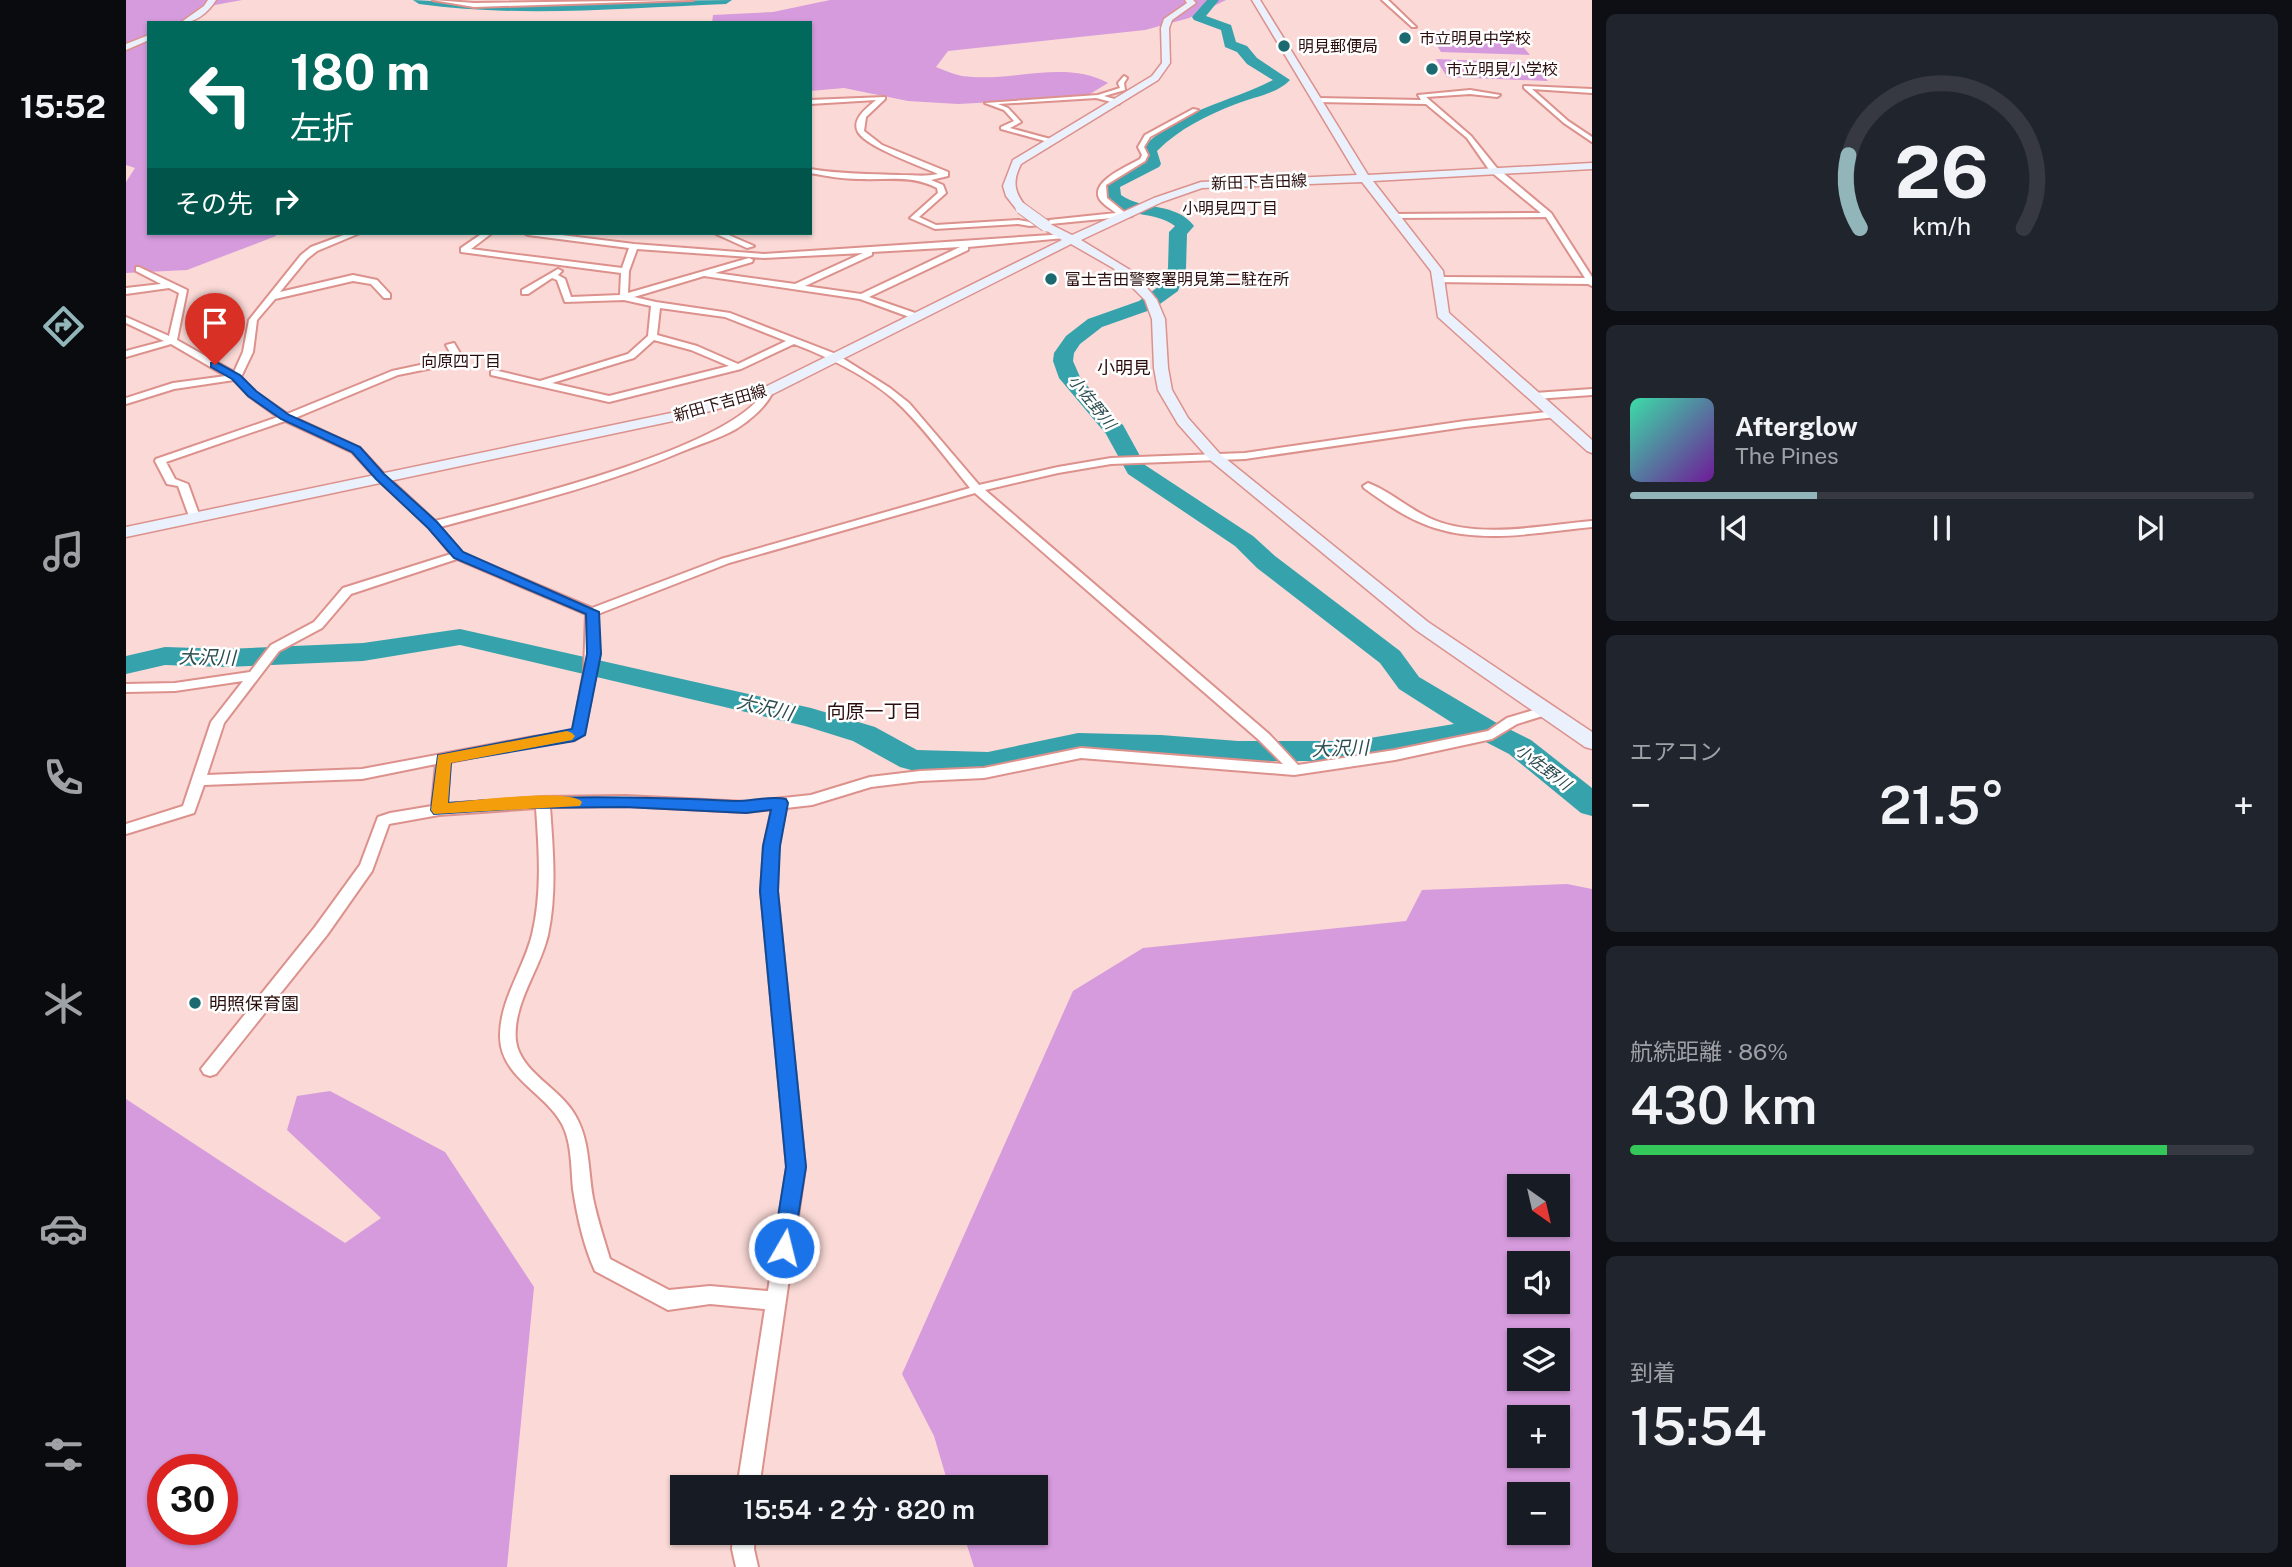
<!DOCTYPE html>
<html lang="ja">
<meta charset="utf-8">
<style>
body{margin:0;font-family:"Public Sans","Noto Sans JP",sans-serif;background:#20242c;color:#f1f3f6;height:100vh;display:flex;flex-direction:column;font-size:26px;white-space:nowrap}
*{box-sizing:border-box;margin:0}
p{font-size:23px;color:#9ea1a6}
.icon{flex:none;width:38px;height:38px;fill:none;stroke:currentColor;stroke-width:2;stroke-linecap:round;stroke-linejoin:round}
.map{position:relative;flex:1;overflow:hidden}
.sheet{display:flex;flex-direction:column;gap:14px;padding:14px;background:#0d0f14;width:700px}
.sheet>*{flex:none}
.banner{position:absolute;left:21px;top:21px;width:665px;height:214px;border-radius:0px;box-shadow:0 2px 5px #0004;background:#00695c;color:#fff;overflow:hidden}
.needle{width:46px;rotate:146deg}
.controls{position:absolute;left:1381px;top:1174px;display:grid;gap:14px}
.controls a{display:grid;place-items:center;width:63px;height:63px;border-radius:0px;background:#171b24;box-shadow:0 2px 5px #0004;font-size:35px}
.speed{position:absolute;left:21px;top:1454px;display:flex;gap:14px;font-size:35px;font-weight:700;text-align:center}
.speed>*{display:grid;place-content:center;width:91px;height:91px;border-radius:50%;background:#171b24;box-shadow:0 2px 5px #0004;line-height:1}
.speed .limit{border:10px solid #d22;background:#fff;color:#111}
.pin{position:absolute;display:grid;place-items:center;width:60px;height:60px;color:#fff;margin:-72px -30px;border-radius:50% 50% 50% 0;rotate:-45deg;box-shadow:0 0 7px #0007}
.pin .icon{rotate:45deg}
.me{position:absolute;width:77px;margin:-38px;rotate:8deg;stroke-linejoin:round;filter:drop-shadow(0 0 5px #0008)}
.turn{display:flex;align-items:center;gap:24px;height:147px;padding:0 28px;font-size:32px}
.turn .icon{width:91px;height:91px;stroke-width:2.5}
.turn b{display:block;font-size:49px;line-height:60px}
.then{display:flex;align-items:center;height:66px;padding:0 28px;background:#0003;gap:14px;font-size:26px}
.big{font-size:52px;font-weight:600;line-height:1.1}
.sheet .card{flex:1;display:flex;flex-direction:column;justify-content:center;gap:10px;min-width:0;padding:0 24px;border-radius:10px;background:#20242c}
.sheet .dial{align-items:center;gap:0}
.dial svg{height:182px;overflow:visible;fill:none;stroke:#363941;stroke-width:7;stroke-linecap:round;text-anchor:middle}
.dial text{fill:#f1f3f6;stroke:none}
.song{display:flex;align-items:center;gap:21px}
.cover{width:84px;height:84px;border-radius:10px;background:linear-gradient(135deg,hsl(160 70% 55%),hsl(280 70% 35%))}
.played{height:7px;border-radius:4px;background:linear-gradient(90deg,#92b5ba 30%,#363941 30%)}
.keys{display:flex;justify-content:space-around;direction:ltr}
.heat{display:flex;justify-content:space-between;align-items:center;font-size:38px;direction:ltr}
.charge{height:10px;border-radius:5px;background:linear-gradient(90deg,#34c759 86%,#363941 0)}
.trip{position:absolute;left:544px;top:1475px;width:378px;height:70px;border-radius:0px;background:#171b24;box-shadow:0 2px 5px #0004;font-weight:600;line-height:70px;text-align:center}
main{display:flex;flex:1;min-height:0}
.tabs{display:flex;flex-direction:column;width:126px;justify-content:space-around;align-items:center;background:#090b0e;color:#9ea1a6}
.tabs .icon{width:49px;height:49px}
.tabs .current{color:#92b5ba}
.tabs b{font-size:32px;color:#f1f3f6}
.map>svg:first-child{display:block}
</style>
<main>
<nav class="tabs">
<b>15:52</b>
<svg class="icon current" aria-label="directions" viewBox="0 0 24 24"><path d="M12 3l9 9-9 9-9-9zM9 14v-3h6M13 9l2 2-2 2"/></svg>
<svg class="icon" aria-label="music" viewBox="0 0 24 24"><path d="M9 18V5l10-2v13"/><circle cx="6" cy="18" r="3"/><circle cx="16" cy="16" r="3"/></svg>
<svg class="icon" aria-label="phone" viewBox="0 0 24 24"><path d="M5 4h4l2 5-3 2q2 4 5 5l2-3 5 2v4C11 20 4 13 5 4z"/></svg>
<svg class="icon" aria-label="climate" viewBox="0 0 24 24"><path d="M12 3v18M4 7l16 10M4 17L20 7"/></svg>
<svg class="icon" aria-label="car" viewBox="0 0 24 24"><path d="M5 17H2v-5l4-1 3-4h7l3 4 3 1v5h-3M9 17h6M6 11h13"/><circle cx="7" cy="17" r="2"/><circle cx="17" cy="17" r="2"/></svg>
<svg class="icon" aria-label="filters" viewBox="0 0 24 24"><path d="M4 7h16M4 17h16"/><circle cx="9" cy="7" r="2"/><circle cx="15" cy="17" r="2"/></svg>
</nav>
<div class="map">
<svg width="1466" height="1567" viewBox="0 0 1466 1567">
<rect width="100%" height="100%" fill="#fad9d6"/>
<path fill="#d69bdc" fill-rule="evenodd" d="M0,0H116L89,5L57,21L63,23H23V233H148L150,236L61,270L0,273V182L9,168L0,165Z
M704,0H1100L1063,18L1019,30L822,51L810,67C818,70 827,74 836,76C885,83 938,59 982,83L959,97L832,104L782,101L718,88L684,91V23H586L587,15L647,12Z
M1302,31L1386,34L1404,55L1315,52Z
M1310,59L1407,63L1422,81L1321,77Z
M1441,884L1466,889V1567H848L837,1533H910V1488L823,1487L808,1436L776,1374L947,991L1017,948L1280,921L1296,890ZM1432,1186V1225H1393V1186ZM1393,1264H1432V1302H1393ZM1432,1340V1379H1393V1340ZM1393,1418H1432V1456H1393ZM1393,1494H1432V1533H1393Z
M204,1091L319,1152L408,1287L381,1567H0V1099L219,1243L255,1218L161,1130L171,1096ZM96,1470V1530H37V1470Z"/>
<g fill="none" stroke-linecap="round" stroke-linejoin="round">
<path fill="#36a2ab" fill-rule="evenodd" d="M287,0L344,3L606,0L600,4C498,8 394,18 293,4Z
M1081,0H1093L1080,16L1105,25L1110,42L1121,46L1131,58L1164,80C1151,94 1127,97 1110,104C1081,115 1053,129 1031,151L1035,164L1033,167L994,187L995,195C1018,211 1050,202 1068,226L1061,234L1060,268L1052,291L1027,309L976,327L954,344L948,353L947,361L954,377L988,418L997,425L1019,465L1127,536L1149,556L1274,651L1293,677L1369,722L1405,740L1466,788V816L1455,813L1383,754L1354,739L1226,761H1112L1035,755L952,753L862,772L785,770L774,767L727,741L679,726L334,645L237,661L100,667L39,665L0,674V656L39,647L100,649L237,643L334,629L685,708L749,727L791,750L862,752L952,733L1035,735L1112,741H1226L1328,724L1273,689L1254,663L1131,568L1109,546L1002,474L980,434L933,378L927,361L928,353L940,336L962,319L1013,301L1036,284L1042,268L1043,232L1049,226C1028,210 997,219 979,197L980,182L1018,162L1015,150L1017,147C1059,107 1100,104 1147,80L1121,64L1111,52L1099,47L1095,30L1068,20L1066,17Z"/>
<defs>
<path id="street" d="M307,0L348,3L567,0L348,7Z
M1256,0H1262L1290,27H1286Z
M998,76L1001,78L998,83L999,90L978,96L995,101L993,104L970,98L872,104L882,108L895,122L884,128L928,140L926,143L875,129V127L888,121L878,110L859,103L972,95L994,88L992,83Z
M1398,86L1466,89V93L1406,89L1442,121L1466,137V142L1438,123L1398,88Z
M1344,90L1374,95L1371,97L1344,94L1300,97L1345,136L1370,167L1425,213L1466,277V286L1462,284L1309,282L1308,280L1312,277L1459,278L1420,217L1265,218L1264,216L1268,214L1415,213L1364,171L1341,138L1300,104L1191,102L1188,100L1191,98L1295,100L1292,95Z
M759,97V99L740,117L738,131L756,145L822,172V176L805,180L817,185L820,193L793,217L810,225L892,220L904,222L990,213C985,209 976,204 973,198C965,181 1002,166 1014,159L1016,155L1012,147L1019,135L1067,109L1072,110L1024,137L1018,147L1022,155L1019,161L980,185L981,198L998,212H1006V216L904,226L892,224L809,229L784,218L812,193L811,188C787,175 761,180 734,179C717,179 701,176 684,173V169C714,174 743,174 774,175C788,175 798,177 812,174C795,166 740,147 732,132C725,119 742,107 750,100L684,104V100Z
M223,233H234L191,251L181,259L154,292L227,275L251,280L264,294V298H258L245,284L227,281L149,299L131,320L127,352L115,377L129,392L161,414L266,371L327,358L320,345L328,343L338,360L336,362L272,375L169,418L234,448L258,474L309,521C374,504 613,448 639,389L647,391C642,405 623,421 610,429C593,439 573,444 555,452C478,485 396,505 314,527L336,553L466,608L595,559L844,488C822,461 801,432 777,408C749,380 705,358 668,344L615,369L483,402L365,375V371L368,370L414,381L502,354L522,336L525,306L498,300L439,302L431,280L426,278L402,294H396V290L432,269L436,271L432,275L439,279L445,297L494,295L495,273L335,252V248L357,233H366L345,249L496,268L503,248L402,235L398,233H419L508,244L638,254L941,234L942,236L938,238L842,247V250L743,297L792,314L793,316L789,319L734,299L578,276L508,297L530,302L604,313L710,354L764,388L783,403L853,485L932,467L985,458L1119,453L1339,421L1430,411L1435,414L1430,417L1339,427L1119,459L985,464L932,473L859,490L1143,734L1172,765L1269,750L1362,731L1381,718L1418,707L1425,711L1423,714L1391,724L1366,739L1269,760L1168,775L955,758L858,778L794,781L745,787L686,805L660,808L652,846L651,891L679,1167L633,1488H611L639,1309L584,1304L542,1310L469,1271C458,1247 451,1216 447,1189C445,1169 446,1145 437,1126C421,1093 374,1078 374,1036C374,1000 397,970 406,935C416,894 413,850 410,808L313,815L263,824L246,871L201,935L90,1074L84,1076L78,1074L75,1069L189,927L234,865L252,817L264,813L306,806L310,764L236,779L78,785L68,813L0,834V824L57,806L85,722L117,681L49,691L0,692V684L49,683L124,672L145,645L188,622L217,588L325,554L303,527L250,478L226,452L159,421L40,462L49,479L62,484L74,517L72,519H64L52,486L41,484L29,461L30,459L152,417L123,396L108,380L48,389L0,404V398L47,383L100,376L45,344L0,357V351L38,341L0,323V317L43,336L53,293L43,288L0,294V288L35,284L10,271V267H13L61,290L51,340L108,372L117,352L123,320L175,255L185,247ZM834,247L735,294L679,286L746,255V252ZM511,249L638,258L737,253L669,284L589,273L626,262L627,260L623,258L502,293L503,271ZM534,308L599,317L660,341L612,364L571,346L531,335ZM528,340L565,350L603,366L483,396L426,383L508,358ZM849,493L1133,740L1157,764L955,748L858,768L794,771L744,777L685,795L620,802L499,796L417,797L321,804L324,762L407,745L448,740L458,734L470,672L472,614L603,563ZM331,559L460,614L458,672L447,730L444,732L407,737L236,769L81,775L98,723L153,651L196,628L225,594ZM499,806L620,812L646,809L638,846L635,891L661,1167L642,1291L584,1286L543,1290L484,1259C478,1239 471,1218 467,1198C462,1170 464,1140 449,1115C435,1089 394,1072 390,1041C386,1004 414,970 422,935C431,893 427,849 424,807Z
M588,233H598L628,246L621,248Z
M1466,389V395L1409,399L1404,396L1409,393Z
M1242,483C1264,491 1285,511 1308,520C1354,539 1419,525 1466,521V527C1415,532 1359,544 1309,528C1283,520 1260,504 1238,488L1237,486Z
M607,1533H629L628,1549L632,1567H610L606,1549Z"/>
<path id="secondary" d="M82,0H90C82,13 69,23 54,23L78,6Z
M1059,0H1067L1070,3L1046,20L1043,28L1044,63L1032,80L895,164C886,182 888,192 901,208L891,210L880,196L877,186L887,160L1026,76L1036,63L1035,28L1038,19L1061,3Z
M1126,0H1134L1242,175L1466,163V169L1247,181L1317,271L1323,313L1466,440V453L1461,451L1312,317L1305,271L1236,182L1076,188L1036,202L955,240L1009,273L1031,300L1039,319L1042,368L1046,390L1062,418L1094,454L1302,622L1466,732V749L1459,747L1290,630L1084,460L1052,424L1032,390L1028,368L1026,319L1019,300L987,268L945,244L647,394L547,421L0,537V527L545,413L637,388L936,240L916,228V224H924L946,235L1028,198L1075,182L1231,175Z
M23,35V40L0,50V44Z"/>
</defs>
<use href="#street" stroke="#dc918c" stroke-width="4"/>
<use href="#secondary" stroke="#dc918c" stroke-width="3"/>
<use href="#street" fill="#fff" fill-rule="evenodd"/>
<use href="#secondary" fill="#ebf1fc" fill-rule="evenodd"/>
<defs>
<path id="secondary-bridge" d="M895,208L920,226"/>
</defs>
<use href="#secondary-bridge" stroke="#dc918c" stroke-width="13" stroke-linecap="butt"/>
<use href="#secondary-bridge" stroke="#ebf1fc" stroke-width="11"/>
</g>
<path fill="#1a73e8" stroke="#114b97" stroke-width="2" d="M85,363H92L114,375L130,391L163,415L234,447L258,474L311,522L337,552L473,612L475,654L459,735L448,741L325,762L322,803C417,795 511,796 607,801C623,802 644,795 660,799L662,803L654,846L652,891L680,1167L666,1255L658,1258L650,1255L647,1248L660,1167L634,891L637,846L645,810L620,813L499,807L397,808L308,814L305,810L312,755L446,729L461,654L460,614L328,558L302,528L250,479L226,452L155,419L122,396L106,379L85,367Z"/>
<path fill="#f59e0b" d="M441,731L446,733L449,736L446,740L325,763L322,803C344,801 445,788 456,802L454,806L308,814L305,810L312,755Z"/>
<g fill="#1d6970" stroke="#fff" stroke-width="2.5">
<circle cx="1279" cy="38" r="7"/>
<circle cx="1158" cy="46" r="7"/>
<circle cx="1306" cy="69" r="7"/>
<circle cx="925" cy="279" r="7"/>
<circle cx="69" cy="1003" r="7"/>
</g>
<g text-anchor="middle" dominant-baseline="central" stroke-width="5" stroke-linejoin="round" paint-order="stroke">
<g font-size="16" fill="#2b0f0e" stroke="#fff" text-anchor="start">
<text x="1293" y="38">市立明見中学校</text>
<text x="1172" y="46">明見郵便局</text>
<text x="1320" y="69">市立明見小学校</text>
<text x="939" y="279">富士吉田警察署明見第二駐在所</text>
</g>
<g font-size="16" fill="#2b0f0e" stroke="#fff">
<text transform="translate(1133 182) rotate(-2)">新田下吉田線</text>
<text transform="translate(594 403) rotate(-16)">新田下吉田線</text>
</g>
<g font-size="16" fill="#2b0f0e" stroke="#fff">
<text x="1104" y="208">小明見四丁目</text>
<text x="335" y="361">向原四丁目</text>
</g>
<g font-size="16" font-style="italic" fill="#2c4c4f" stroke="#fff">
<text transform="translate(966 402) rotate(51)">小佐野川</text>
<text transform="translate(1417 767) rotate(37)">小佐野川</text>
</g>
<g font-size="18" fill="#2b0f0e" stroke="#fff">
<text x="998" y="367">小明見</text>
</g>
<g font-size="18" fill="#2b0f0e" stroke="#fff" text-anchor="start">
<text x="83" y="1003">明照保育園</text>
</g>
<g font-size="19" font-style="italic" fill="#2c4c4f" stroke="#fff">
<text transform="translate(81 657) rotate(1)">大沢川</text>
<text transform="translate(639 707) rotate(13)">大沢川</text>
<text transform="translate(1214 748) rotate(-2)">大沢川</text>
</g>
<g font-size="19" fill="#2b0f0e" stroke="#fff">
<text x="748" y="711">向原一丁目</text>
</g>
</g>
</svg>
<div class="controls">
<a><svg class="needle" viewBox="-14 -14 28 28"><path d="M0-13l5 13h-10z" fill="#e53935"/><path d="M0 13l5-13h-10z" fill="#9ea1a6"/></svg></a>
<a><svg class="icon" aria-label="sound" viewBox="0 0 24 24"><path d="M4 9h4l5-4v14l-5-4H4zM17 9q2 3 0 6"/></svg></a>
<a><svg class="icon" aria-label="layers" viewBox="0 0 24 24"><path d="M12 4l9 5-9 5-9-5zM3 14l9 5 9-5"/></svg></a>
<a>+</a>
<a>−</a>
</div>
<div class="speed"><div class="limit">30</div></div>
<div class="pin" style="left:89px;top:365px;background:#d93025"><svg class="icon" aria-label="arrive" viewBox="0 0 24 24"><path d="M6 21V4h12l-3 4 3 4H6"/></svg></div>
<svg class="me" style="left:658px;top:1248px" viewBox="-20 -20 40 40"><circle r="17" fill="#1a73e8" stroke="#fff" stroke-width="3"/><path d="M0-11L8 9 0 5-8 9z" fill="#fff"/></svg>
<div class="trip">15:54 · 2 分 · 820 m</div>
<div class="banner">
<div class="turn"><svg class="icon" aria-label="left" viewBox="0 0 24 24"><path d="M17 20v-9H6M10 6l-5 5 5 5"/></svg><div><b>180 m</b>左折</div></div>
<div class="then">その先<svg class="icon" aria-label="right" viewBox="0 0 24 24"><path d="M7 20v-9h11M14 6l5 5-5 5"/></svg></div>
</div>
</div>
<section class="sheet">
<div class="card dial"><svg viewBox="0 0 100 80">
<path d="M14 69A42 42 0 1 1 86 69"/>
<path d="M14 69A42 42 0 0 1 9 37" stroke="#92b5ba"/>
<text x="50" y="56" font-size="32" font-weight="700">26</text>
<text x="50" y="72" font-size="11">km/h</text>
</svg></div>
<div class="card">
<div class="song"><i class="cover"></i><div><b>Afterglow</b><p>The Pines</p></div></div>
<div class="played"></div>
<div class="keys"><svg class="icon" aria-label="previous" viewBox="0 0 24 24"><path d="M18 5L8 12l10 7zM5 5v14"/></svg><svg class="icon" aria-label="pause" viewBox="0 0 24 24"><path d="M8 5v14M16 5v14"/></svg><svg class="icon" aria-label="next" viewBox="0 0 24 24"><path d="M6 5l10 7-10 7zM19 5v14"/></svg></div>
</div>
<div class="card"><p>エアコン</p>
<div class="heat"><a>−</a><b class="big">21.5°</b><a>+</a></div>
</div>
<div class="card"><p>航続距離 · 86%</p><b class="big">430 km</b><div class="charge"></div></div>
<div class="card"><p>到着</p><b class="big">15:54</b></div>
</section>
</main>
